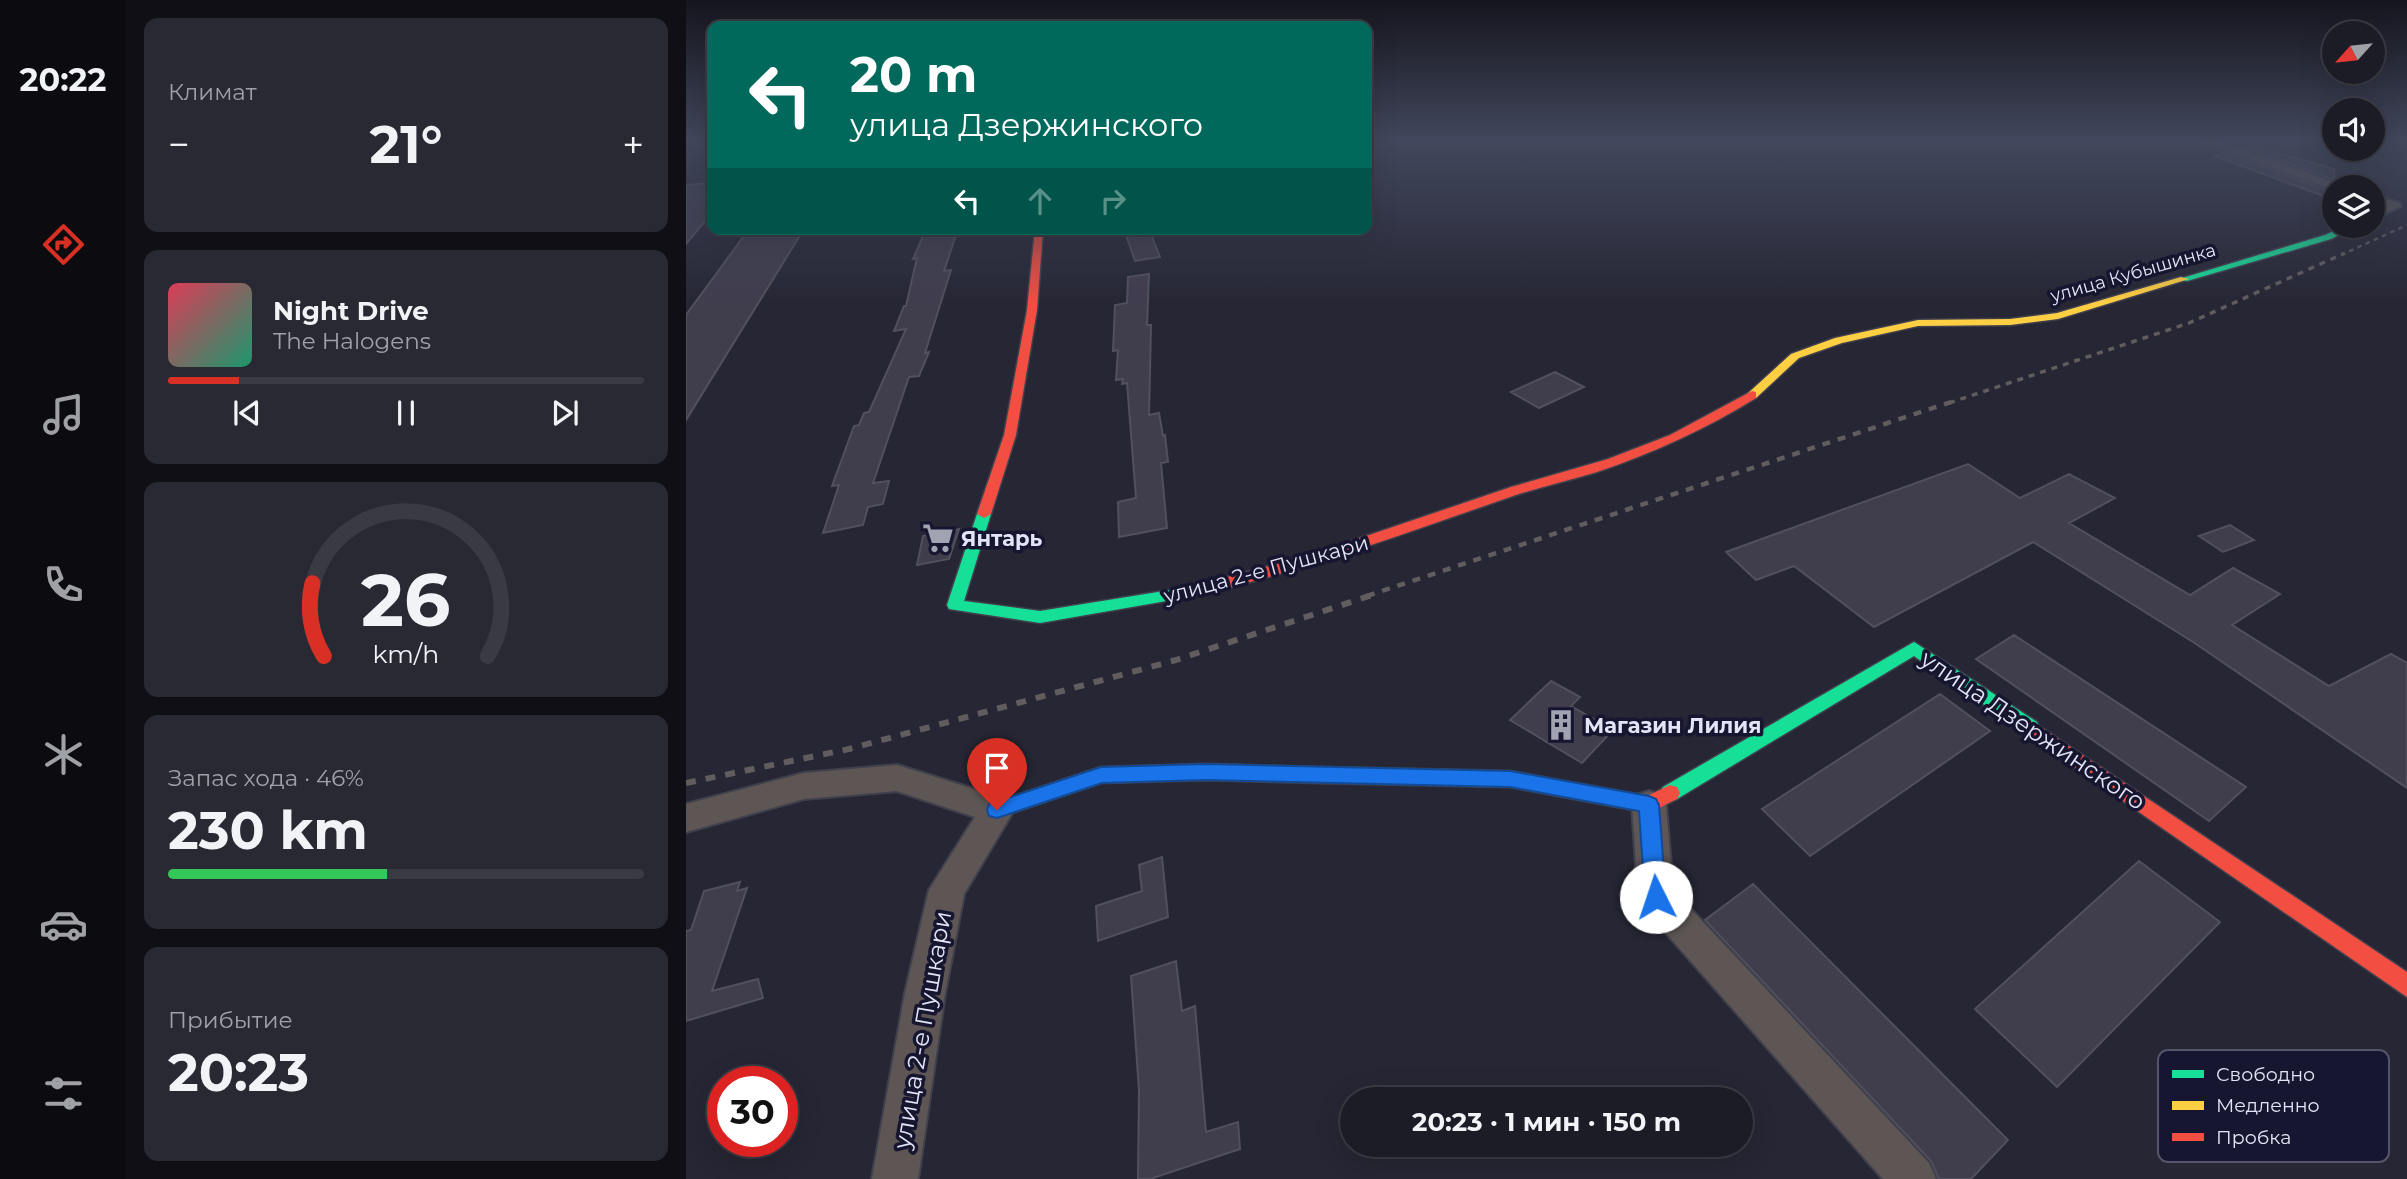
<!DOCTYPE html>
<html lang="ru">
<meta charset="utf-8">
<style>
body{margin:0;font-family:Montserrat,sans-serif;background:#292933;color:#f1f3f6;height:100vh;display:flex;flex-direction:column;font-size:26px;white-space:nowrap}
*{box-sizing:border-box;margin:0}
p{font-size:23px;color:#a0a1a7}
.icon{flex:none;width:38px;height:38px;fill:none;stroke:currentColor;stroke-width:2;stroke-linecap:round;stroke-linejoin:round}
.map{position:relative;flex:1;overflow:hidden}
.drawer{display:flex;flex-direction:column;gap:18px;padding:18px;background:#0f0f15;width:560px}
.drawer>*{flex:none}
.hud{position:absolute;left:21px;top:21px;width:665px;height:214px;border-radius:14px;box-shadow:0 7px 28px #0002,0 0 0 2px #3a3a44;background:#00695c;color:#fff;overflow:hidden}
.needle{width:46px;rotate:243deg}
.controls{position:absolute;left:1636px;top:21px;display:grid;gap:14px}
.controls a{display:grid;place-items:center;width:63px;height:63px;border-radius:50%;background:#1c1c27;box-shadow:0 7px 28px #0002,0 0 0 2px #3a3a44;font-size:35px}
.speed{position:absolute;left:21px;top:1066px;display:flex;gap:14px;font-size:35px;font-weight:700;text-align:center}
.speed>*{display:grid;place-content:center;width:91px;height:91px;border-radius:50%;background:#1c1c27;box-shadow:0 7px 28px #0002,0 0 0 2px #3a3a44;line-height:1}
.speed .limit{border:10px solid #d22;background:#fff;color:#111}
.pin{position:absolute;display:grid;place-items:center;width:60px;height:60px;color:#fff;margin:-72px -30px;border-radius:50% 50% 50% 0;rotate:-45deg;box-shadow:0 0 7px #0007}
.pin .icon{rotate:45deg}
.me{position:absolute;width:77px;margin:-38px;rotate:356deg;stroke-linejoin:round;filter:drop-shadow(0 0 5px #0008)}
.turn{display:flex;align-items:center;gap:24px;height:147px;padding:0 28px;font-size:32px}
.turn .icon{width:91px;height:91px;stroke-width:2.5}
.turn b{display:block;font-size:49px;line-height:60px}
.lanes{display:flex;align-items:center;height:66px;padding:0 28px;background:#0003;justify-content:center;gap:35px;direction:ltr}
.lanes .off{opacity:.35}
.big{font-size:52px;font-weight:700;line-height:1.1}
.drawer .card{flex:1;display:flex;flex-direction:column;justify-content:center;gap:10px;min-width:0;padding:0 24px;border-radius:14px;background:#292933}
.drawer .dial{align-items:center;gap:0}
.dial svg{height:182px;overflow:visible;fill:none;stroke:#3a3a44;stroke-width:7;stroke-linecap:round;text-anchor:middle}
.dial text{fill:#f1f3f6;stroke:none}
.song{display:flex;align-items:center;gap:21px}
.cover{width:84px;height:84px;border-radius:10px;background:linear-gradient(135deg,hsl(350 70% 55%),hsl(160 70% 35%))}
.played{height:7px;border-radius:4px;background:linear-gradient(90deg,#d93025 15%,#3a3a44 15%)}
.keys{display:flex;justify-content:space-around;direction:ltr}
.heat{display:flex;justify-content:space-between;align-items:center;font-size:38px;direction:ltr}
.charge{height:10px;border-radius:5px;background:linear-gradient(90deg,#34c759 46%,#3a3a44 0)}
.trip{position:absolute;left:654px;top:1087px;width:413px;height:70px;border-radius:35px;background:#1c1c27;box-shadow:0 7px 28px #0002,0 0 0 2px #3a3a44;font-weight:700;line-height:70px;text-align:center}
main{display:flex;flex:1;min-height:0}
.dock{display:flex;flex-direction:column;width:126px;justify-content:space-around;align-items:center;background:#0b0b10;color:#a0a1a7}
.dock .icon{width:49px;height:49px}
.dock .current{color:#d93025}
.dock b{font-size:32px;color:#f1f3f6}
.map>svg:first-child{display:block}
</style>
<main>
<nav class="dock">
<b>20:22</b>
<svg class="icon current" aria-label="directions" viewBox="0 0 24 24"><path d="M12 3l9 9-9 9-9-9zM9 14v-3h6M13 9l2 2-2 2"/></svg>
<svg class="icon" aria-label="music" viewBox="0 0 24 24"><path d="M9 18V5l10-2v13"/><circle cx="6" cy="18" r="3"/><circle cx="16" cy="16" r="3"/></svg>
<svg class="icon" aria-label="phone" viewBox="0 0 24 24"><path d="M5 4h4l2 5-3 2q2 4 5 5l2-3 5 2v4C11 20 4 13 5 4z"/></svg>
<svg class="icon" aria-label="climate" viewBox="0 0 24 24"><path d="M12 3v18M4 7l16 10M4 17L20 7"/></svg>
<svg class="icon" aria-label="car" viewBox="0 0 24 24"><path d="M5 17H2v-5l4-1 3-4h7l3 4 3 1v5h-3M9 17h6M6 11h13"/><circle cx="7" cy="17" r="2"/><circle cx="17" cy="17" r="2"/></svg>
<svg class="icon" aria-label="filters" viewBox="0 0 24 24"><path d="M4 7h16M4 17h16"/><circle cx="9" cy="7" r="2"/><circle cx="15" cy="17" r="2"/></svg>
</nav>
<section class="drawer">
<div class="card"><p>Климат</p>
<div class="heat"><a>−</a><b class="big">21°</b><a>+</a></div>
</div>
<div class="card">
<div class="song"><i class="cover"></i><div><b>Night Drive</b><p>The Halogens</p></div></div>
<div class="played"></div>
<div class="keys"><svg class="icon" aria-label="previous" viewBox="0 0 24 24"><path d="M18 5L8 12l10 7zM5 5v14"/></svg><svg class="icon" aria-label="pause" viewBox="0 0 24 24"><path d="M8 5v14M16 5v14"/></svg><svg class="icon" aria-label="next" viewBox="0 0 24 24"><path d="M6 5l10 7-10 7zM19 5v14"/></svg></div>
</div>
<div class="card dial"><svg viewBox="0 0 100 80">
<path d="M14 69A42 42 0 1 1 86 69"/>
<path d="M14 69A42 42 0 0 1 9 37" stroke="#d93025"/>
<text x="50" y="56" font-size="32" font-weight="700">26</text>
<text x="50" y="72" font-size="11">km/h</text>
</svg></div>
<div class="card"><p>Запас хода · 46%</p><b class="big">230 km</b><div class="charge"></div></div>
<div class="card"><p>Прибытие</p><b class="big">20:23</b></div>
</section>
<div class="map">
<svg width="1721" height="1179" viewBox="0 0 1721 1179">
<rect width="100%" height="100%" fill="#262634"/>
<path fill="#403d4d" stroke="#52505c" stroke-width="2" d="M1566,145L1648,169V180L1558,147Z
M1539,153L1648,192V200L1529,156Z
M26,183V213L0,244V185Z
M63,229H118L0,420V315Z
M271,232L258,271L265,270L239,353L243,352L233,376L223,377L187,483L203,481L197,504L182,507L177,525L137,533L153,485L146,486L168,426L173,425L178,413L183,412L220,329L208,331L218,306H220L231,258L227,259L237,236Z
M464,232L474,257L449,261L440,235Z
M463,274L461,325H465L463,415L473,413L477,436L479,435L482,462L475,463L481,528L433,537L432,502L450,498L441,383L436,384L437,379L430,380L432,350L427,351L429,305L441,303L442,277Z
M869,372L898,387L853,408L825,392Z
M1282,464L1334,498L1383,474L1429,498L1383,523L1504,595L1547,568L1594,594L1546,625L1643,686L1705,654L1721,663V788L1507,642L1347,542L1188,627L1108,566L1070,580L1040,552Z
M1544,525L1568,540L1537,552L1513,536Z
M273,529L263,559L231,565L237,536Z
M1328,635L1560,787L1523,821L1290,659Z
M865,681L894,697L885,706L927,730L896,763L824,720Z
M1254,694L1304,731L1124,856L1076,809Z
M476,857L482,917L412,941L410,906L456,891L453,865Z
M1453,861L1534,922L1371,1087L1289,1009Z
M54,882L51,891L61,888L26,991L72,979L77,998L0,1021V931L5,930L18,891Z
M1067,884L1322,1140L1285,1179H1253L1245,1161L1019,920Z
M490,961L496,1011L509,1006L520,1132L552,1122L554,1149L464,1179H452L453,1091L445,976Z"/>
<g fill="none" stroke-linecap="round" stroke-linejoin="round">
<defs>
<path id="street" d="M1511,140H1529L1661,187H1648V190Z
M1687,195L1713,203L1715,206L1687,220V211L1696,206L1687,204Z
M211,765L323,800L328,810L278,894L259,993L232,1179H186L219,993L243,890L289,817L211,791L118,799L0,832V804L118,773Z
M963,791L975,795L980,805L987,890L1243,1163L1250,1179H1197L957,907L952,896L946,805L951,795Z"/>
<path id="fast" d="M1659,226H1670L1645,239L1501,281L1493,279L1639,235Z
M298,510L305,514L278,601L354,611L509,586L517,591L509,596L354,623L263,609L261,605L291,514Z
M1228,642L1351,722L1353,727L1351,732L1344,734L1337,732L1228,656L991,799L984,801L977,799L974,793L977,787Z
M519,764L635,767L642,770L645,775L642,780L635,783L519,780L415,783L311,818L304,816L301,810L304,804L415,767Z"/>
<path id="slow" d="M1495,277L1503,279L1372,319L1324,325L1232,326L1156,343L1113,358L1070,398H1062L1060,395L1105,354L1149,338L1232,320L1324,319L1371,313Z"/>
<path id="jam" d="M349,229H357L351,310L330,435L305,514L298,518L291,514L318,435L341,310Z
M1066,391L1070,392V398C1020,429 967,453 911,472C882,481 853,487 824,497C720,533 617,571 509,596L501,591L503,587L621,556L825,487L922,459L984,435Z
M1344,720L1721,972V997L1337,732L1335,727L1337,722Z
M635,767L824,771L961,796L984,785L991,787L994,793L991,799L963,813L824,787L635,783L628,780L625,775L628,770Z"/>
</defs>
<use href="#street" stroke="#41414e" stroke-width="4"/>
<use href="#fast" stroke="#41414e" stroke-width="3"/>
<use href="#slow" stroke="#41414e" stroke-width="3"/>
<use href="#jam" stroke="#41414e" stroke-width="3"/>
<use href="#street" fill="#5d5655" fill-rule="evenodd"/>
<use href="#fast" fill="#16e098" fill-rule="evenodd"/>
<use href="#slow" fill="#ffcf43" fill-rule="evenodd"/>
<use href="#jam" fill="#f24e42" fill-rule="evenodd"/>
<path stroke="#615d5f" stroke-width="2.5" stroke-dasharray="4.5 4.5" stroke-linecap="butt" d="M1655,255L1721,225"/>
<path stroke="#615d5f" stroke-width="3.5" stroke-dasharray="6 6" stroke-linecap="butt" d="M1263,403L1503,323L1659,253"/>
<path stroke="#615d5f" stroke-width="4.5" stroke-dasharray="8 8" stroke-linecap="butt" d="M681,596L1268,401"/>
<path stroke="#615d5f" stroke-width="6" stroke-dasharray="10 10" stroke-linecap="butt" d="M0,783L163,749L490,660L686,595"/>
</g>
<linearGradient id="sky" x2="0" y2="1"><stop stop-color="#15151d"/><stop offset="0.46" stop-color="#41475c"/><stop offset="1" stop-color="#41475c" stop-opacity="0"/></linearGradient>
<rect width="1721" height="305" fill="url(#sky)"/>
<path fill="#1a73e8" stroke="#114b97" stroke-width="2" d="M519,764L824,771L963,796L970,799L973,805L980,897L977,904L970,906L962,904L959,897L953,811L824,787L519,780L416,783L311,818L303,816L301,810L303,804L415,767Z"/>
<defs>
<symbol id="supermarket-bare" viewBox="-9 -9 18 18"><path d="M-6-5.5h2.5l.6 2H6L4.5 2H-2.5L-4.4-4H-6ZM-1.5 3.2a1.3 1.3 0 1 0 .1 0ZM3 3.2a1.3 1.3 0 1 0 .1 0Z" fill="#a1a2b2" stroke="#171630" stroke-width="2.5" paint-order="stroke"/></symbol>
<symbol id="building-bare" viewBox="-9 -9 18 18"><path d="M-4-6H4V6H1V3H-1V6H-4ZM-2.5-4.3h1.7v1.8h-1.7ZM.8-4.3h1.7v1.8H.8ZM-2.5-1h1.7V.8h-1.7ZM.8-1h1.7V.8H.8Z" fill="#a1a2b2" stroke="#171630" stroke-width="2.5" paint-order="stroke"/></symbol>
</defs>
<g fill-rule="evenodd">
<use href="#supermarket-bare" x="230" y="516" width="44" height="44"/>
<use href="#building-bare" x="853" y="703" width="44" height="44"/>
</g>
<g text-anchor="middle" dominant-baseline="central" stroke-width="7" stroke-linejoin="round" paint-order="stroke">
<g font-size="18" fill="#e3e4f6" stroke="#171630">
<text transform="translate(1447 273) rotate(-16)">улица Кубышинка</text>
</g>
<g font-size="21" font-weight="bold" fill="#e3e4f6" stroke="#171630" text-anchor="start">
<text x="275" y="538">Янтарь</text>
<text x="898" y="725">Магазин Лилия</text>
</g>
<g font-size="21" fill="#e3e4f6" stroke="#171630">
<text transform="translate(580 569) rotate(-15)">улица 2-е Пушкари</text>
</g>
<g font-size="24" fill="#e3e4f6" stroke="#171630">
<text transform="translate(1347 730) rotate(34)">улица Дзержинского</text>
<text transform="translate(236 1030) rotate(-80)">улица 2-е Пушкари</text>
</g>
</g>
<rect x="1472" y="1050" width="231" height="112" rx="10" fill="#171630" stroke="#54546b" stroke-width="2"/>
<rect x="1486" y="1070" width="32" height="8" fill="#16e098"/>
<rect x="1486" y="1101" width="32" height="9" fill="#ffcf43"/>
<rect x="1486" y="1133" width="32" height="8" fill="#f24e42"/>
<g font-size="19" fill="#e3e4f6">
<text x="1530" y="1081">Свободно</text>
<text x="1530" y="1112">Медленно</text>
<text x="1530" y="1144">Пробка</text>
</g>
</svg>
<div class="controls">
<a><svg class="needle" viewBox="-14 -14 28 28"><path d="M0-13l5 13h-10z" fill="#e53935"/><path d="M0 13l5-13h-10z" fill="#a0a1a7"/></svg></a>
<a><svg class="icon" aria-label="sound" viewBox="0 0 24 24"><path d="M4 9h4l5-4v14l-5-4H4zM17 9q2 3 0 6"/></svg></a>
<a><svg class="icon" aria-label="layers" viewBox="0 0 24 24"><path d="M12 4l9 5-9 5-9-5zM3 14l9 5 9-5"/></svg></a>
</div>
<div class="speed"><div class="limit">30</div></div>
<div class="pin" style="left:311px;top:810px;background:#d93025"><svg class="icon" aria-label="arrive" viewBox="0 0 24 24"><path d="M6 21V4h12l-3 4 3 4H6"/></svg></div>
<svg class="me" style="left:970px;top:897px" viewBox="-20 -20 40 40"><circle r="19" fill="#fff"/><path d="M0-13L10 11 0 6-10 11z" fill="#1a73e8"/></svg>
<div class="trip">20:23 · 1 мин · 150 m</div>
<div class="hud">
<div class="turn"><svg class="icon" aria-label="left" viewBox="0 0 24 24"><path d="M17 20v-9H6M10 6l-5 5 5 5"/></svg><div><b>20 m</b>улица Дзержинского</div></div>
<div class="lanes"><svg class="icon" aria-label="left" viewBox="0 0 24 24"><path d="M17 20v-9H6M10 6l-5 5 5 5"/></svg><svg class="icon off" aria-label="ahead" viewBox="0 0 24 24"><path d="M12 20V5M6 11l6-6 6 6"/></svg><svg class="icon off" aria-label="right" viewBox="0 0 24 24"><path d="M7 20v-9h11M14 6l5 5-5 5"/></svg></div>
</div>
</div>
</main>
